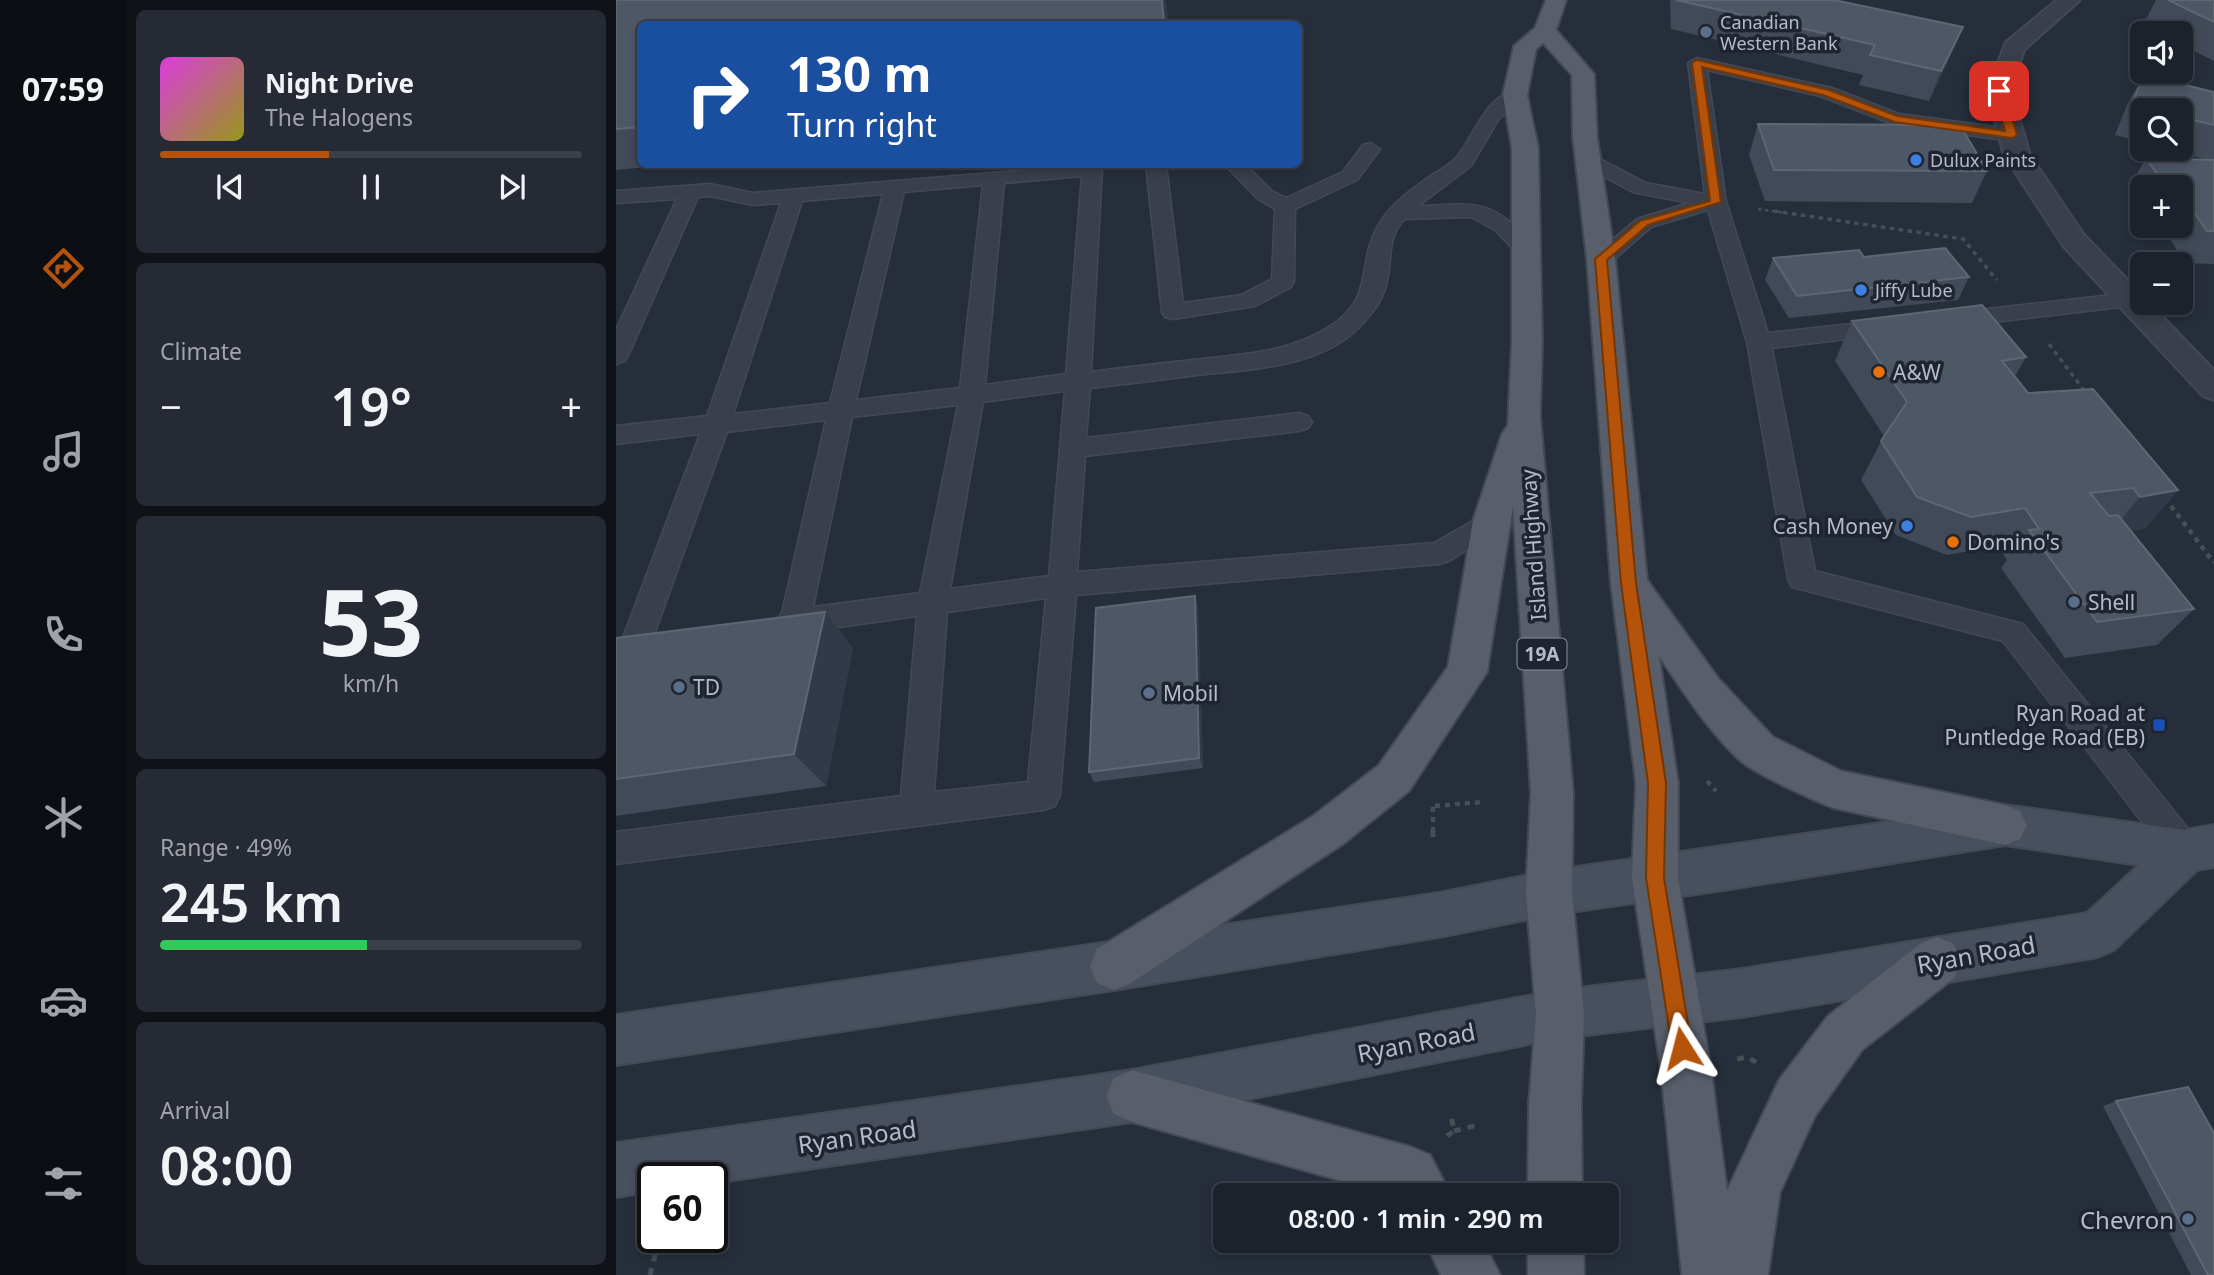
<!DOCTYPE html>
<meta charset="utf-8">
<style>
body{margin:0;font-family:"Noto Sans",sans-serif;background:#252a34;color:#f1f3f6;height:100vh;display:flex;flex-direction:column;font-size:26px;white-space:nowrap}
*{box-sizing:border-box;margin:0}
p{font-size:23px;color:#a0a4a9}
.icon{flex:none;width:38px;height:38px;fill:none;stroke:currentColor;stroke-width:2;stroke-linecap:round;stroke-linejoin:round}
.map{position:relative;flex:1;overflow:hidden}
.panel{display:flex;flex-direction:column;gap:10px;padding:10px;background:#0f1318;width:490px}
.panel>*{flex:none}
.hud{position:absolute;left:21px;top:21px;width:665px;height:147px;border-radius:10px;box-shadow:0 4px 10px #0003,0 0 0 2px #3a3f48;background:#1a4fa0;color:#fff;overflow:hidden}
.controls{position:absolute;left:1514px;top:21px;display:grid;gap:14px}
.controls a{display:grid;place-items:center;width:63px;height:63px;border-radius:10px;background:#1c222c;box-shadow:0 4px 10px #0003,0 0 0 2px #3a3f48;font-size:35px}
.speed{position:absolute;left:21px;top:1162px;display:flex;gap:14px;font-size:35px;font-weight:700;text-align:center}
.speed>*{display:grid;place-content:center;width:91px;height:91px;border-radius:50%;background:#1c222c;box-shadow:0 4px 10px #0003,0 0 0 2px #3a3f48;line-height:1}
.speed .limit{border:4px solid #111;border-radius:10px;background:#fff;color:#111}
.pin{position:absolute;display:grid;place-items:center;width:60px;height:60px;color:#fff;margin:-30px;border-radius:14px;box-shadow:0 4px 10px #0006}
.me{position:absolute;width:77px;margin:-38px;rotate:351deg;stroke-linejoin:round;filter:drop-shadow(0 0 5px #0008)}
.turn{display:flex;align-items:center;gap:24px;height:147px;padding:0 35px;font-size:32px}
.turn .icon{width:91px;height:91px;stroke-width:2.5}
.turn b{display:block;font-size:49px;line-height:60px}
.big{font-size:52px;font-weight:600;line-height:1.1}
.panel .widget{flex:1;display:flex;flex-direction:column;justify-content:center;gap:10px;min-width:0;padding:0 24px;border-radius:10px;background:#252a34}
.panel .dial{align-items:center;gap:0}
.dial b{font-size:91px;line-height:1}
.song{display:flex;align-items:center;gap:21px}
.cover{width:84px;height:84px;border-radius:10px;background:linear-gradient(135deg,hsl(300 70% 55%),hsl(60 70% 35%))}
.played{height:7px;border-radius:4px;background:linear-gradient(90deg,#b45309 40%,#3a3f48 40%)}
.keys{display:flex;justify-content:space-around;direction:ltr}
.heat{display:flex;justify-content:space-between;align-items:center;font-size:38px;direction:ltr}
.charge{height:10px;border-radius:5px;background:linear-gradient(90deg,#34c759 49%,#3a3f48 0)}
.trip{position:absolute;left:597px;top:1183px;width:406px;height:70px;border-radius:10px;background:#1c222c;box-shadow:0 4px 10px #0003,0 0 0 2px #3a3f48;font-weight:600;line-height:70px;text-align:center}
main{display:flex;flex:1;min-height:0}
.tabs{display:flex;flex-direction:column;width:126px;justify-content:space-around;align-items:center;background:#0b0e12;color:#a0a4a9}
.tabs .icon{width:49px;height:49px}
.tabs .selected{color:#b45309}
.tabs b{font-size:32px;color:#f1f3f6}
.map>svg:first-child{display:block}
</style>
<main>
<nav class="tabs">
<b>07:59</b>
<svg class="icon selected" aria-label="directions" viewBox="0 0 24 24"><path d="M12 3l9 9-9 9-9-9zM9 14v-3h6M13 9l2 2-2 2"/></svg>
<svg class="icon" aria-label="music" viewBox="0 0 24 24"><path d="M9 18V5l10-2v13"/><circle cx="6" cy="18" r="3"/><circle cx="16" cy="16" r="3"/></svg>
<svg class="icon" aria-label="phone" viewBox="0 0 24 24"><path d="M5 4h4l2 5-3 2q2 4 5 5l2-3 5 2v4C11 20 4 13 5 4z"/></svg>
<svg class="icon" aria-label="climate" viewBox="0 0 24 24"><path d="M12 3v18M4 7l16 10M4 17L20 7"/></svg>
<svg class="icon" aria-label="car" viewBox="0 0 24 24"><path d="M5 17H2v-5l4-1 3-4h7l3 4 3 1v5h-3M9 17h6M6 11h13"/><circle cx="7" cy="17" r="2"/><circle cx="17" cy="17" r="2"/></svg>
<svg class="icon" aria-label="filters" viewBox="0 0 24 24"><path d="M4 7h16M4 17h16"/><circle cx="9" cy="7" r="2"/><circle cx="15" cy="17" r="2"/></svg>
</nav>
<section class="panel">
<div class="widget">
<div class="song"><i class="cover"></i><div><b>Night Drive</b><p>The Halogens</p></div></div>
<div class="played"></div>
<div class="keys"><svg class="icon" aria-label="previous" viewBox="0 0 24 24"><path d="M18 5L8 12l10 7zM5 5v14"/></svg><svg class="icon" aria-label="pause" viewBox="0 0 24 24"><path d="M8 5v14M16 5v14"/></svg><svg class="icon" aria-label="next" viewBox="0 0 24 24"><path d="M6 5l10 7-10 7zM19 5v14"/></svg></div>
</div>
<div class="widget"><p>Climate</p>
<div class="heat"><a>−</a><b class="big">19°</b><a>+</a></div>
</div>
<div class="widget dial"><b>53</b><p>km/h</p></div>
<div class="widget"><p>Range · 49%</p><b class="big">245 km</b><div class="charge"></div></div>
<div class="widget"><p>Arrival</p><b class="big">08:00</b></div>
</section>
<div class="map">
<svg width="1598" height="1275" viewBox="0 0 1598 1275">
<rect width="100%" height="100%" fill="#262e3b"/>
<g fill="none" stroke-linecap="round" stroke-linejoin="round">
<defs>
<path id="lane" d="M1081,58L1216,88L1283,114L1396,129L1406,135L1396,141L1279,125L1204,96L1091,70L1110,202L1152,333L1272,320L1280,322L1284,327L1280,332L1272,334L1156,348L1199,571L1407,624L1581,840L1586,851L1581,862L1569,867L1557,862L1387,641L1176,587L1172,579L1131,342L1092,210L1035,227L993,264H977L974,259L1021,219L1073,203L1017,192L966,165L963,161L966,157H980L1030,183L1089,194L1072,63Z
M899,90L908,95L882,120L855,166L802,206C821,206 844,202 862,206C883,210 907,230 919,247L916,252H900L879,230L855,217L789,219C768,239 778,264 769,289C766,299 756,313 749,321C709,368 636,369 580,375C545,380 509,384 474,388L470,438L683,413L692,416L696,422L692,428L683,431L469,456L461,572L818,543L875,511L885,514L889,521L885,528L833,561L823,564L460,595L444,795L439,806L427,810L0,864V832L285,796L301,616L174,634L164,630L159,622L166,613L210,420L111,432L35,643L31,652L20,655L9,652L5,643L84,434L0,444V426L91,416L165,203L137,205L94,196L82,197L12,356L8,361L0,364V330L61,199L0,203V191L94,184L137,193L482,164L486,169L475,372C512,367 549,363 586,359C631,354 673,352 713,327C760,298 740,263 762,226C773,205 796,189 816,175C824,170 835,164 841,157C859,135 869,97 899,90ZM466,176L450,374L369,385L388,183ZM367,185L344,388L240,400L288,192ZM267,194L214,403L117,414L186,201ZM449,391L433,576L334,589L367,402ZM342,405L304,593L197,607L236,417ZM430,598L412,782L318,792L331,612Z
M754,143L764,149L741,180L679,209L678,282L675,287L639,306L557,319L549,317L546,312L530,164L550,165L567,303L625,295L656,279L659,209L642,199L608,164H629L656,191L670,198L727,172L747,145Z
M1514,293L1522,295L1525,300L1522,305L1335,327L1327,325L1324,320L1327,315L1335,313Z"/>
<path id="street" d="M1441,0H1464L1408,50L1395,91L1414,155L1468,235L1526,295V303H1533L1598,370V400L1587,396L1448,247L1388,155L1371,91L1390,42Z"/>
<path id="secondary" d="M1389,805L1569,830L1598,825V867L1581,870L1498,950L1482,957L1126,1017L944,1038L516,1122L96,1183V1178H37V1191L0,1197V1143L516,1070L944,990L1126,969L1471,913L1523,865L1389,845L1108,890L933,915L823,937L498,990L0,1065V1015L823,893L933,871Z"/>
<path id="primary" d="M930,0H950L940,30L978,74L981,137L999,259L1031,580L1102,678L1157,737L1225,771L1389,805L1404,811L1411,825L1404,839L1389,845L1218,808C1197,800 1142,775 1126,762C1096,736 1065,689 1043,656L1062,783V878L1095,1070L1111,1191L1163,1080L1212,1016L1304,944L1321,937L1338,944L1345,961L1338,978L1246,1050L1199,1116L1164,1192L1152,1275H1066L1045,1070L1016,878L1020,783L995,583L971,259L957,137L956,75L927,43L920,49L911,95L922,148L926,342L924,416L957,793L956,893L968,1014L965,1104L966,1195H912L913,1104L920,1014L910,893L915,793L897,506L871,672L793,791L727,844L515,983L498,990L481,983L474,966L481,949L697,816L763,765L832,667L857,521L886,434L892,425L896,342V148L887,95L898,46L919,28Z
M516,1070L795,1147L814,1155L835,1195H776L516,1122L498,1114L490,1096L498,1078Z
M809,1241H867L884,1275H825Z
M912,1241H967L968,1275H912Z"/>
</defs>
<use href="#lane" stroke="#434954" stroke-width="3"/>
<use href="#street" stroke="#434954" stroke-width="4"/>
<use href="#secondary" stroke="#434954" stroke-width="4"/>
<use href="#primary" stroke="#434954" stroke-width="4"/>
<path stroke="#415154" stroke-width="2.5" stroke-dasharray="3.5 3.5" stroke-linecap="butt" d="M1142,209L1170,213"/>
<path stroke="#415154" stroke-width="3.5" stroke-dasharray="4.5 4.5" stroke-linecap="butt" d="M1158,211L1347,239L1381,280
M1433,344L1470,393"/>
<path stroke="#415154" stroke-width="4.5" stroke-dasharray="5 5" stroke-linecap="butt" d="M1549,498L1598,563
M1091,781L1100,791
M819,806L867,802
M817,807V832"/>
<path stroke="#415154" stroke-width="5" stroke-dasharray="7 7" stroke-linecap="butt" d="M817,830V838
M1121,1059L1132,1057L1141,1063
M838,1131L862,1125
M831,1136L838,1131L835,1116
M34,1275L42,1243"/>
<use href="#lane" fill="#3a404b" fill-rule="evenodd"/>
<use href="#street" fill="#3a404b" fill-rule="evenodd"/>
<use href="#secondary" fill="#484f5e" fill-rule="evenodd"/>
<use href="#primary" fill="#585f6b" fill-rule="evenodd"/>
</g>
<path fill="#424a59" d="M0,0H550L552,24H24V164H63L0,170Z
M1054,0H1218L1347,27L1334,57L1313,101L1243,85L1247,75L1055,29Z
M1540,0H1598V61L1564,44V33H1544L1527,25Z
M1528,75L1598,92V264L1569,263L1549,231L1537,230L1534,226H1564V187H1526V212L1512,189L1530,158L1592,160L1550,149H1564V110H1526V142L1499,135L1511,105Z
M1142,124L1371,171L1356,203L1149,201L1133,155Z
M1248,257L1353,277L1342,300L1173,318L1149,280L1157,258Z
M1236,321L1410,357L1399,376L1412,393L1562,490L1529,528L1515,531L1578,609L1541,645L1449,658L1385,568L1391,560L1382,546L1331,555L1280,535L1245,480L1268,436L1219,361Z
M582,607L587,768L478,782L473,772Z
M0,638L237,648L210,786L0,816Z
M1500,1101L1598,1275H1575L1487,1106Z"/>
<path fill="#313a48" d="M546,0H550L552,24H548Z
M1347,27L1334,57L1313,101L1325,71Z
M1562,490L1529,528L1492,535L1524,497Z
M579,596L582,607L587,768L583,758Z
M209,612L237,648L210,786L178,754Z"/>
<path fill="#4e5765" stroke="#5e6674" stroke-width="2" d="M0,0H546L548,24H24V127L0,129Z
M1060,0H1218L1347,27L1325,71L1254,55L1259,45Z
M1552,0H1598V22Z
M1528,75L1598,92V125L1564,117V110H1541L1516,104Z
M1142,124L1344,125L1371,171L1158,170Z
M1530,158L1598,160V231H1591L1569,199H1564V187H1550Z
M1329,248L1353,277L1181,296L1157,258L1243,250L1248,257Z
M1366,305L1410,357L1386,361L1412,393L1477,389L1562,490L1524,497L1517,488L1474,493L1493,516L1502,515L1578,609L1481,622L1413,530L1423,529L1409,508L1355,517L1301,497L1265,441L1291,402L1236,321Z
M579,596L583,758L473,772L480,608Z
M209,612L178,754L0,779V638Z
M1572,1087L1598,1133V1275H1592L1500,1101Z"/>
<path fill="#b45309" stroke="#753606" stroke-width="2" d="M1081,60L1213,90L1281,116L1389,131L1378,91L1383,88L1388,91L1401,135L1396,138L1279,122L1207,95L1086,67L1105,202L1032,225L991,260L1020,583L1050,783L1048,878L1076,1048L1073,1055L1066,1058L1059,1055L1056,1048L1030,878L1032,783L1005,583L979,259L1024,221L1094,201L1076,63Z"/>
<g fill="#5c6f8a" stroke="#1f2530" stroke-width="2.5">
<circle cx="1090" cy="32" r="7"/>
<circle cx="1458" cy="602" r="7"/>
<circle cx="63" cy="687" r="7"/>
<circle cx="533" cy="693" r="7"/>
<circle cx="1572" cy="1219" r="7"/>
</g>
<g fill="#3f7fe0" stroke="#1f2530" stroke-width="2.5">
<circle cx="1300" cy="160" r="7"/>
<circle cx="1245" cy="290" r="7"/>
<circle cx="1291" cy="526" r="7"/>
</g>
<g fill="#e8710a" stroke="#1f2530" stroke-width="2.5">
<circle cx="1263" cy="372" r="7"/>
<circle cx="1337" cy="542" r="7"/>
</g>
<rect fill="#1a4fb4" stroke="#1f2530" stroke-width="2.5" x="1536" y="718" width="14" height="14" rx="3.5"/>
<g text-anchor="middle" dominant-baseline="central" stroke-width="7" stroke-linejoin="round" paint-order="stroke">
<g font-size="18" fill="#b6bbc7" stroke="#1f2530" text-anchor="start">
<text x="1104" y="22">Canadian<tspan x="1104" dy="21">Western Bank</tspan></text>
<text x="1314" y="160">Dulux Paints</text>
<text x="1259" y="290">Jiffy Lube</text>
</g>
<rect fill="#1f2530" stroke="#898e9a" stroke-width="2" x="901.5" y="638.5" width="49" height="31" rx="5"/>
<g font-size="19" font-weight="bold" fill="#b6bbc7">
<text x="926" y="654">19A</text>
</g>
<g font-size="21" fill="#b6bbc7" stroke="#1f2530" text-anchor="start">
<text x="1277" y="372">A&amp;W</text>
<text x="1277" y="526" text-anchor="end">Cash Money</text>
<text x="1351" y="542">Domino's</text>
<text x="1472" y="602">Shell</text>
<text x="77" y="687">TD</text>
<text x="547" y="693">Mobil</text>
<text x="1529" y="713" text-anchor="end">Ryan Road at<tspan x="1529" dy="24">Puntledge Road (EB)</tspan></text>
</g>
<g font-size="21" fill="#b6bbc7" stroke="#1f2530">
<text transform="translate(917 545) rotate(-94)">Island Highway</text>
</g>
<g font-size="24" fill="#b6bbc7" stroke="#1f2530">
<text transform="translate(1360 954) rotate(-10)">Ryan Road</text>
<text transform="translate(800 1042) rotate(-11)">Ryan Road</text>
<text transform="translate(241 1136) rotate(-8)">Ryan Road</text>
</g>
<g font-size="24" fill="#b6bbc7" stroke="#1f2530" text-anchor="end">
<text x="1558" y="1219">Chevron</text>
</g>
</g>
</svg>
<div class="controls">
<a><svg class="icon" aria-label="sound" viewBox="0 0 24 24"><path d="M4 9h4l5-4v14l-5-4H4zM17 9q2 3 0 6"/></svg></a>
<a><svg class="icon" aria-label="search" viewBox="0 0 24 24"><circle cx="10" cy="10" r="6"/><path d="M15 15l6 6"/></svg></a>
<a>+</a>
<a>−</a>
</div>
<div class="speed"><div class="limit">60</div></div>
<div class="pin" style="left:1383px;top:91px;background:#d93025"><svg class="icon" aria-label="arrive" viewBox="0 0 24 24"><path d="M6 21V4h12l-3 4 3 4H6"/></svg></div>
<svg class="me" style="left:1066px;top:1048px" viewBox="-20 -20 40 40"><path d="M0-17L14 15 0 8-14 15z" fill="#b45309" stroke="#fff" stroke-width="4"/></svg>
<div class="trip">08:00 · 1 min · 290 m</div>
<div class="hud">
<div class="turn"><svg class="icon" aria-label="right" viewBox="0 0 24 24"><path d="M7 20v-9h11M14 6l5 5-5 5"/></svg><div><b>130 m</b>Turn right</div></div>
</div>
</div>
</main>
